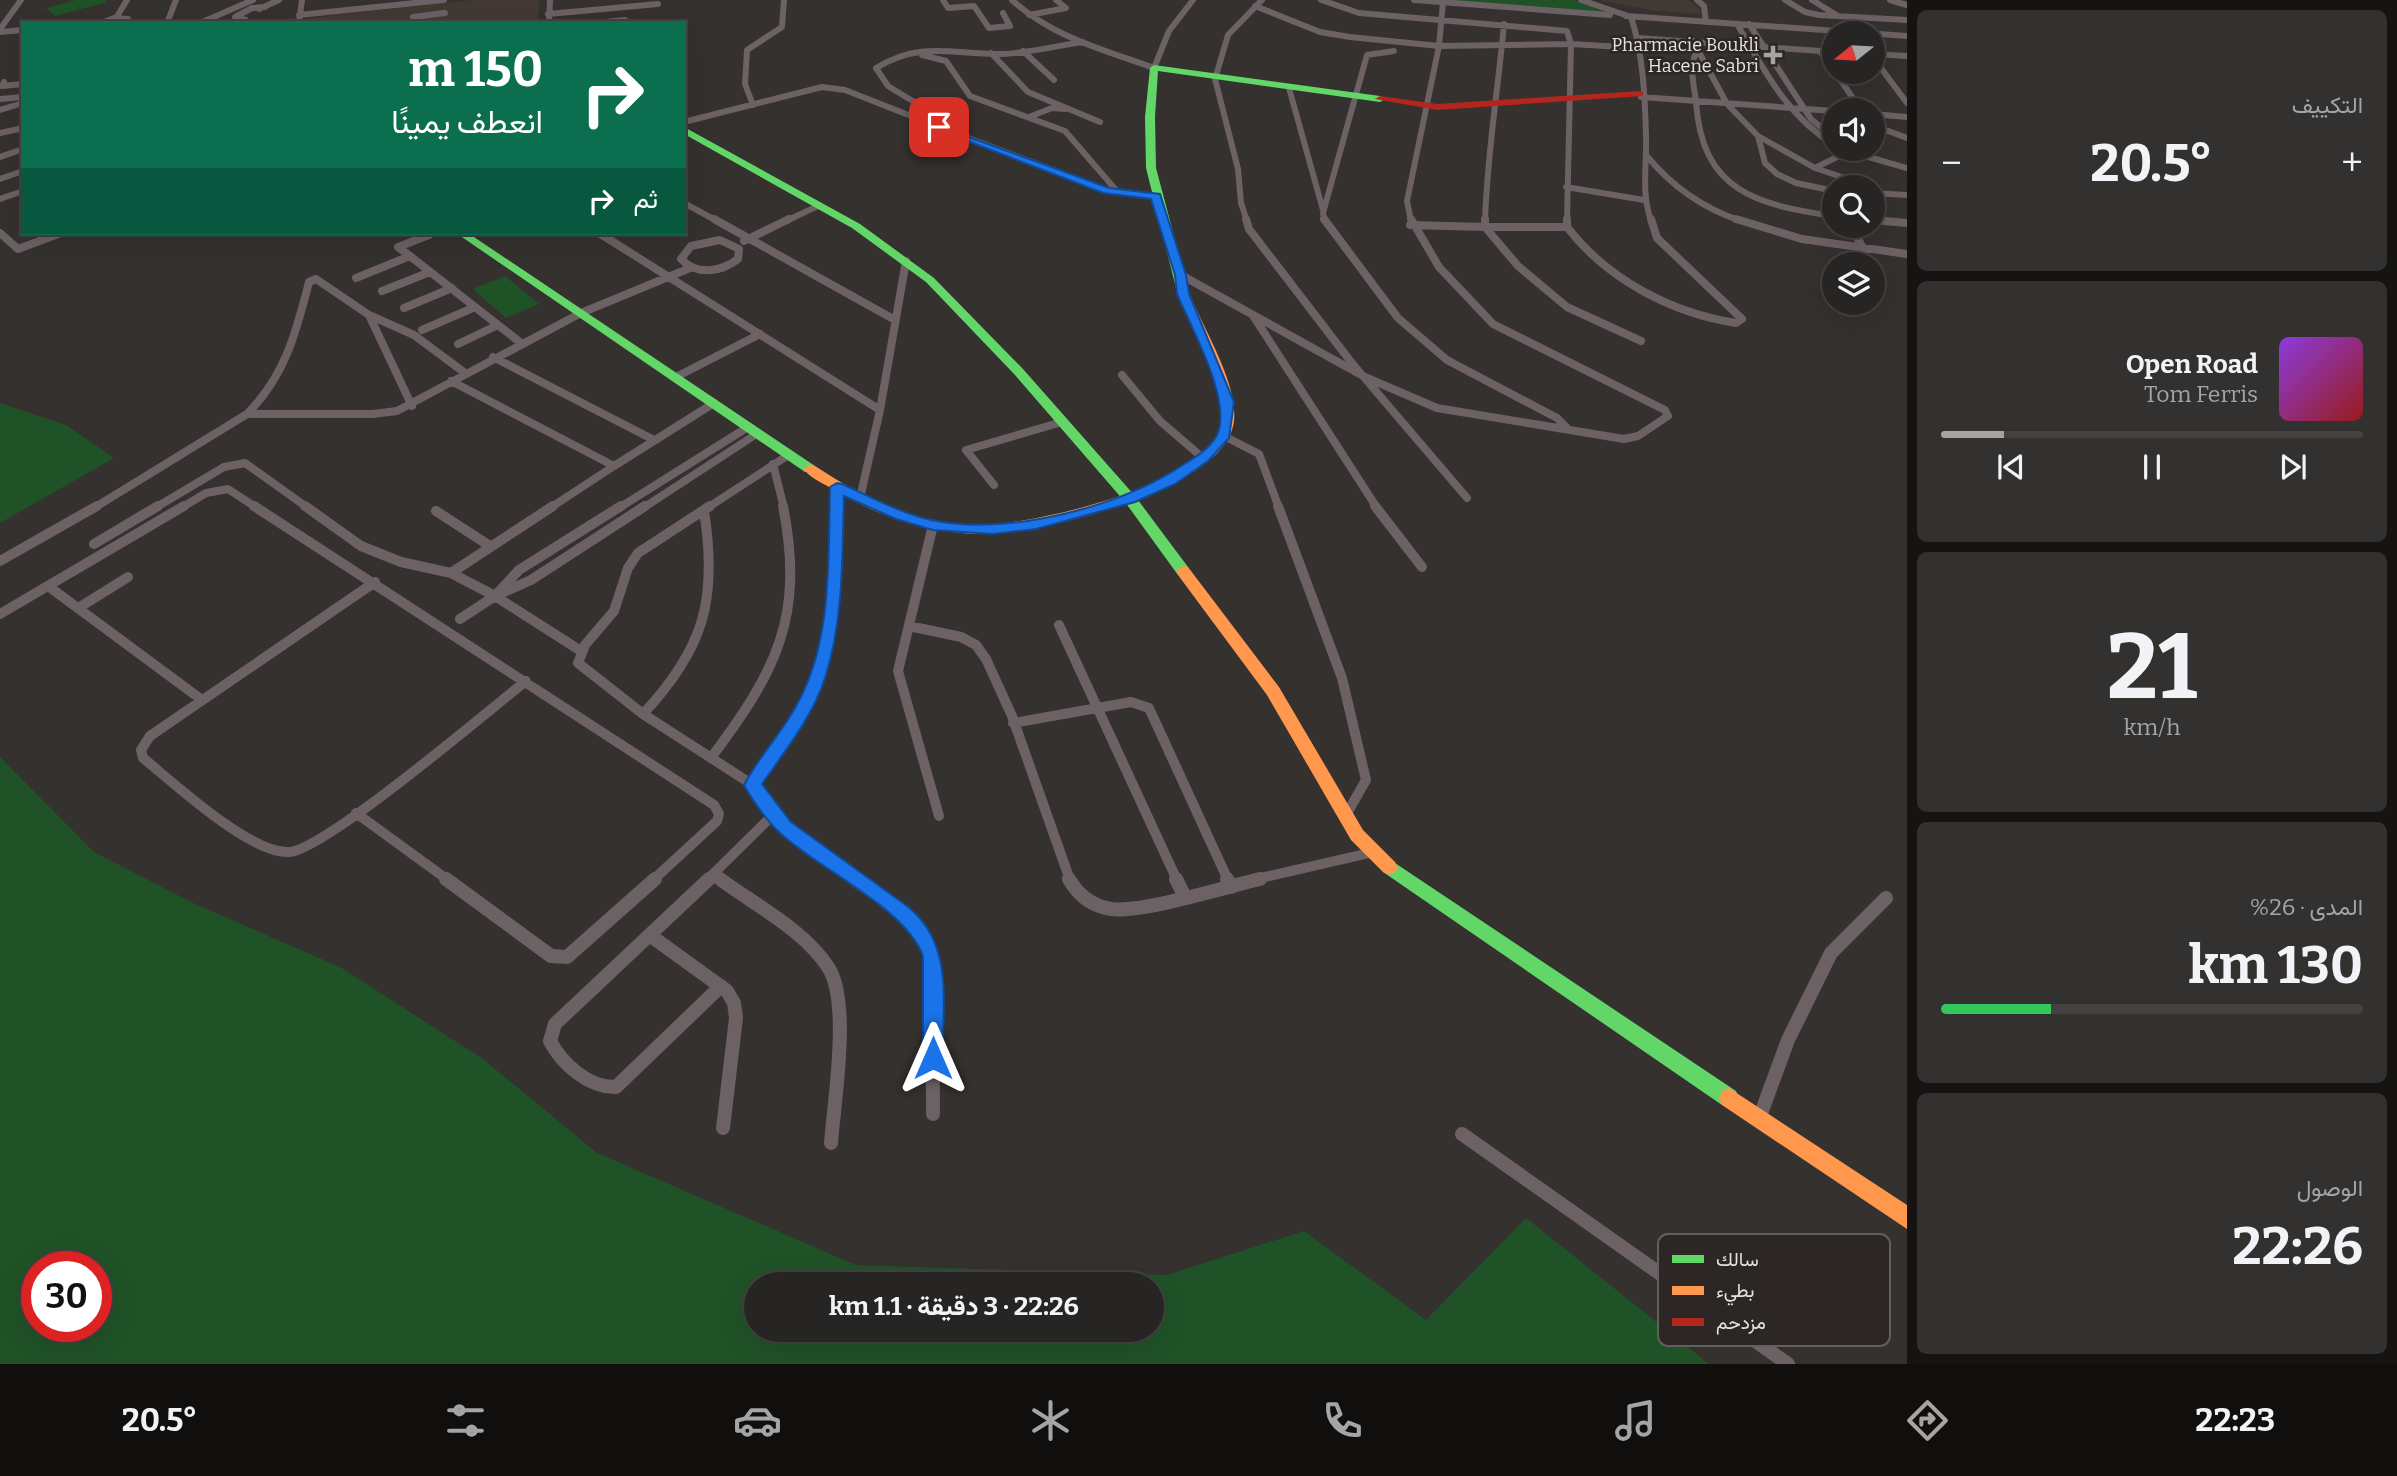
<!DOCTYPE html>
<html lang="ar">
<meta charset="utf-8">
<style>
body{margin:0;font-family:Bitter,Vazirmatn,serif;background:#333130;color:#f1f3f6;direction:rtl;height:100vh;display:flex;flex-direction:column;font-size:26px;white-space:nowrap}
*{box-sizing:border-box;margin:0}
p{font-size:23px;color:#a4a5a6}
.icon{flex:none;width:38px;height:38px;fill:none;stroke:currentColor;stroke-width:2;stroke-linecap:round;stroke-linejoin:round}
.map{position:relative;flex:1;overflow:hidden;direction:ltr}
.drawer{display:flex;flex-direction:column;gap:10px;padding:10px;background:#151413;width:490px}
.drawer>*{flex:none}
.top-card{position:absolute;left:21px;top:21px;width:665px;height:214px;border-radius:0px;box-shadow:0 7px 28px #0002,0 0 0 2px #434241;direction:rtl;background:#0b6e4f;color:#fff;overflow:hidden}
.needle{width:46px;rotate:252deg}
.controls{position:absolute;left:1822px;top:21px;display:grid;gap:14px}
.controls a{display:grid;place-items:center;width:63px;height:63px;border-radius:50%;background:#272523;box-shadow:0 7px 28px #0002,0 0 0 2px #434241;font-size:35px}
.speed{position:absolute;left:21px;top:1251px;display:flex;gap:14px;font-size:35px;font-weight:700;text-align:center}
.speed>*{display:grid;place-content:center;width:91px;height:91px;border-radius:50%;background:#272523;box-shadow:0 7px 28px #0002,0 0 0 2px #434241;line-height:1}
.speed .limit{border:10px solid #d22;background:#fff;color:#111}
.pin{position:absolute;display:grid;place-items:center;width:60px;height:60px;color:#fff;margin:-30px;border-radius:14px;box-shadow:0 4px 10px #0006}
.me{position:absolute;width:77px;margin:-38px;rotate:0deg;stroke-linejoin:round;filter:drop-shadow(0 0 5px #0008)}
.turn{display:flex;align-items:center;gap:24px;height:147px;padding:0 28px;font-size:32px}
.turn .icon{width:91px;height:91px;stroke-width:2.5}
.turn b{display:block;font-size:49px;line-height:60px}
.then{display:flex;align-items:center;height:66px;padding:0 28px;background:#0003;gap:14px;font-size:26px}
.big{font-size:52px;font-weight:700;line-height:1.1}
.drawer .card{flex:1;display:flex;flex-direction:column;justify-content:center;gap:10px;min-width:0;padding:0 24px;border-radius:10px;background:#333130}
.drawer .dial{align-items:center;gap:0}
.dial b{font-size:91px;line-height:1}
.song{display:flex;align-items:center;gap:21px}
.cover{width:84px;height:84px;border-radius:10px;background:linear-gradient(135deg,hsl(270 70% 55%),hsl(0 70% 35%))}
.played{height:7px;border-radius:4px;background:linear-gradient(90deg,#a7a4a2 15%,#434241 15%)}
.keys{display:flex;justify-content:space-around;direction:ltr}
.heat{display:flex;justify-content:space-between;align-items:center;font-size:38px;direction:ltr}
.charge{height:10px;border-radius:5px;background:linear-gradient(90deg,#34c759 26%,#434241 0)}
.trip{position:absolute;left:744px;top:1272px;width:420px;height:70px;border-radius:35px;background:#272523;box-shadow:0 7px 28px #0002,0 0 0 2px #434241;font-weight:700;line-height:70px;text-align:center;direction:rtl}
.menu{display:flex;height:112px;justify-content:space-around;align-items:center;background:#100f0e;color:#a4a5a6}
.menu .icon{width:49px;height:49px}
.menu .selected{color:#a7a4a2}
.menu b{font-size:32px;color:#f1f3f6}
main{display:flex;flex:1;min-height:0}
.map>svg:first-child{display:block}
</style>
<main>
<section class="drawer">
<div class="card"><p>التكييف</p>
<div class="heat"><a>−</a><b class="big">20.5°</b><a>+</a></div>
</div>
<div class="card">
<div class="song"><i class="cover"></i><div><b>Open Road</b><p>Tom Ferris</p></div></div>
<div class="played"></div>
<div class="keys"><svg class="icon" aria-label="previous" viewBox="0 0 24 24"><path d="M18 5L8 12l10 7zM5 5v14"/></svg><svg class="icon" aria-label="pause" viewBox="0 0 24 24"><path d="M8 5v14M16 5v14"/></svg><svg class="icon" aria-label="next" viewBox="0 0 24 24"><path d="M6 5l10 7-10 7zM19 5v14"/></svg></div>
</div>
<div class="card dial"><b>21</b><p>km/h</p></div>
<div class="card"><p>المدى · 26%</p><b class="big">130 km</b><div class="charge"></div></div>
<div class="card"><p>الوصول</p><b class="big">22:26</b></div>
</section>
<div class="map">
<svg width="1907" height="1364" viewBox="0 0 1907 1364">
<rect width="100%" height="100%" fill="#34312f"/>
<path fill="#423934" d="M473,0H540L537,23H306L309,18Z
M1599,0H1688L1703,12L1701,14L1656,11Z"/>
<path fill="#205227" fill-rule="evenodd" d="M76,0H105L108,2L55,16L46,8Z
M1435,0H1574L1611,13Z
M505,276L539,304L506,318L473,289Z
M0,403L66,425L114,458L0,523Z
M0,757L94,852L195,904L340,967L483,1059L597,1153L856,1265L1167,1275L1304,1231L1426,1320L1526,1218L1709,1364H0ZM96,1267V1326H37V1267ZM1152,1284V1330H756V1284Z"/>
<g fill="none" stroke-linecap="round" stroke-linejoin="round">
<path stroke="#6c6164" stroke-width="6" d="M943,0L948,8L974,6L989,28L1010,26L1003,13
M1012,0C1052,37 1104,50 1154,68L1169,31L1193,0
M1321,0L1359,13L1567,31L1571,44L1567,221
M1414,0L1610,15
M1581,0L1631,17C1643,53 1645,97 1646,135C1647,166 1641,192 1651,221
M1697,0L1704,6L1706,22
M1785,0L1805,12L1819,15L1907,20
M1812,0L1838,16
M1890,0L1907,5
M1255,6L1320,32L1350,37L1439,46L1571,44L1638,48
M259,9L279,0
M548,14L658,4
M299,15L444,0
M1029,15L1066,8L1056,0
M1626,16L1907,36
M413,17L445,13
M116,18L127,0
M299,22L302,0
M101,23L114,18L128,19V23
M167,23L176,0
M200,23L253,0
M236,23L246,20L235,17L252,8L265,7
M282,23L299,21
M549,23L550,0
M595,23L625,20
M1737,24C1764,70 1787,116 1834,145
M1749,24L1811,119L1834,138
M0,29L21,0
M0,32L23,30
M1638,38L1834,52
M1693,41L1727,104L1758,136L1765,163L1777,174L1796,183L1834,191
M1083,42C1056,46 1029,53 1002,54C953,55 922,40 876,68L888,86L934,114L939,127L1107,190L1156,196
M1698,49C1688,64 1694,85 1696,102C1702,191 1756,205 1834,216
M1023,51L1054,80
M1820,51L1834,71
M991,53L1028,92L1100,122
M1872,54L1907,56
M922,55L946,61L970,96L1065,131L1116,190
M1872,56L1907,103
M1835,72L1861,110
M4,82L2,86L23,84
M1289,88L1323,210
M1641,97L1834,111
M0,99L23,97
M753,105L745,84L747,50L782,27L784,0
M0,110L23,103
M1872,114L1907,117
M1029,117L1052,108L1065,109
M684,122L822,87L845,90L939,127
M1872,125L1907,138
M0,133L23,128
M1758,136L1815,168
M1841,149L1907,168
M1847,152L1815,168L1871,187
M1646,155C1672,187 1702,208 1741,221
M0,157L23,149
M0,179L23,171
M1566,187L1644,200
M1872,193L1907,195
M0,199L23,191
M684,203L717,221
M1872,220L1887,221
M786,221L818,206
M1247,221L1241,203L1238,169L1215,79L1228,35L1262,0
M1325,221L1323,213L1367,55L1394,51
M1411,221L1407,201L1439,46L1443,2
M1485,221C1487,155 1498,90 1504,24"/>
<path stroke="#6c6164" stroke-width="8" d="M714,219L895,320
M1246,219L1249,229L1351,362L1467,498
M1324,219L1398,318L1447,360L1557,418L1567,428
M1567,219V227H1485L1518,266L1567,307L1641,341
M1736,219L1802,239L1907,254
M1872,220L1907,223
M1410,225L1485,227V219
M1851,226L1864,250
M1567,227C1607,279 1671,313 1736,323L1742,319L1657,238L1651,219
M0,233L18,249L61,233
M599,233L880,410
M720,240L739,249L738,259C721,272 697,276 681,259L691,246Z
M744,241L789,219
M410,256L398,247L429,235
M1181,275L1365,377L1437,408L1624,439L1638,436L1668,416L1665,410L1493,324L1439,267L1411,219
M356,278L410,256L521,343
M382,291L430,272
M404,308L452,288
M369,315L414,335L465,373
M1254,317L1377,508
M422,330L475,307
M458,344L498,325
M493,357L654,440
M1122,375L1160,421L1203,458
M676,377L760,334
M451,381L614,466L550,508
M247,414C285,376 296,333 309,282L316,279L369,315L412,406
M1224,436L1259,454L1279,508
M773,464L784,508
M614,466L714,403
M994,485L966,450L1062,422
M837,487V508
M860,498L880,410L906,261
M94,508L247,414H373L397,411L581,313L690,268
M155,508L224,467L245,463L308,508
M181,508L206,493L228,489L257,508
M619,508L748,427
M643,508L758,433
M707,508L790,454"/>
<path stroke="#6c6164" stroke-width="10" d="M254,506L714,805L719,814L717,821L653,880
M305,506L361,546L401,562L451,573L495,596L581,651
M710,506L638,553L628,568L614,611L585,645L578,663L643,714L753,785L798,839L856,880
M1278,506L1342,678L1366,780L1346,815
M1375,506L1422,567
M436,511L490,546
M933,525L898,671L939,816
M94,544L158,506
M0,561L97,506
M451,573L553,506
M375,582L150,736L141,750L143,758C174,783 250,854 289,852C325,850 489,710 526,681
M48,586L202,700
M495,596L519,570L621,506
M80,607L128,577
M0,614L184,506
M460,619L495,596L531,580L645,506
M1059,625L1177,880
M909,626L961,637L976,645L986,659L1012,716L1070,880
M643,714C704,649 718,599 704,511
M1013,723L1131,702L1149,708L1228,880
M711,758C776,671 805,618 783,506
M753,785C773,755 796,726 811,693C838,635 837,568 837,506
M356,813L448,880
M714,874L722,880
M707,880L774,814
M1252,880L1374,852"/>
<path stroke="#6c6164" stroke-width="14" d="M446,879L551,956L567,957L655,879
M709,879L555,1024L550,1041C562,1064 589,1088 616,1087L721,986
M720,879C755,905 804,930 828,967C851,1001 834,1102 831,1143
M854,879C885,901 919,918 932,956L933,1114
M1069,879C1078,895 1092,906 1111,909C1143,913 1225,887 1260,879
M1176,879L1185,897
M1227,879L1231,887
M651,936L727,991L734,1003L736,1018L723,1128
M1759,1119L1788,1040L1831,953L1886,898
M1462,1134L1788,1364"/>
<path fill="#63d668" fill-rule="evenodd" d="M1154,65L1380,96L1385,99L1380,102L1158,71L1155,117L1156,168L1189,292L1183,295L1177,292L1146,168L1145,117L1150,68Z
M684,127L860,224L934,278L1023,369L1135,496L1188,567L1190,571L1188,575H1178L1125,502L1015,375L926,282L852,228L684,134Z
M456,233H468L815,466V472H805Z
M1389,859L1736,1091L1739,1098L1736,1105L1729,1108L1722,1105L1383,872L1380,867L1383,862Z"/>
<path fill="#ff974d" fill-rule="evenodd" d="M1183,289L1189,292C1203,329 1238,382 1234,421C1227,490 1037,535 979,534C925,533 875,515 829,487C820,482 810,477 803,469L810,465L815,466C852,490 891,513 935,520C954,524 974,526 993,524C1045,521 1213,483 1221,422C1226,383 1191,329 1177,292Z
M1183,566L1188,567L1279,687L1363,830L1395,862L1398,867L1395,872L1389,875L1383,872L1351,840L1267,695L1178,575L1176,571Z
M1729,1088L1907,1205V1229L1722,1105L1719,1098L1722,1091Z"/>
<path fill="#b3261e" fill-rule="evenodd" d="M1640,91L1643,92V96L1437,110L1375,99L1380,96L1437,104Z"/>
</g>
<path fill="#1a73e8" stroke="#114b97" stroke-width="2" d="M936,125L1109,188L1160,194L1186,275L1189,294L1234,402L1229,438L1208,461L1175,484L1135,502L1036,529L993,534L933,530L896,519L844,496C842,556 844,619 825,678C813,716 785,751 762,784L791,822L907,906C955,944 942,1003 943,1058L940,1065L933,1068L926,1065L923,1058V956C905,907 818,869 780,833C767,821 752,800 744,785C758,758 780,735 795,708C833,643 828,560 830,487L837,483L842,484C871,497 900,513 931,520C1009,536 1121,507 1186,463C1196,457 1212,446 1217,435C1233,402 1191,327 1177,294L1175,275L1151,199L1103,193L936,129Z"/>
<path fill="#a7a4a2" stroke="#2c2724" stroke-width="2.5" d="M1769.5 44.5h7v7h7v7h-7v7h-7v-7h-7v-7h7z"/>
<g text-anchor="middle" dominant-baseline="central" stroke-width="5" stroke-linejoin="round" paint-order="stroke">
<g font-size="18" fill="#e5e2e0" stroke="#2c2724" text-anchor="end">
<text x="1759" y="45">Pharmacie Boukli<tspan x="1759" dy="21">Hacene Sabri</tspan></text>
</g>
</g>
<rect x="1658" y="1234" width="232" height="112" rx="10" fill="#2c2724" stroke="#645f5c" stroke-width="2"/>
<rect x="1672" y="1255" width="32" height="8" fill="#63d668"/>
<rect x="1672" y="1286" width="32" height="9" fill="#ff974d"/>
<rect x="1672" y="1318" width="32" height="8" fill="#b3261e"/>
<g font-size="19" fill="#e5e2e0">
<text x="1716" y="1266">سالك</text>
<text x="1716" y="1297">بطيء</text>
<text x="1716" y="1329">مزدحم</text>
</g>
</svg>
<div class="controls">
<a><svg class="needle" viewBox="-14 -14 28 28"><path d="M0-13l5 13h-10z" fill="#e53935"/><path d="M0 13l5-13h-10z" fill="#a4a5a6"/></svg></a>
<a><svg class="icon" aria-label="sound" viewBox="0 0 24 24"><path d="M4 9h4l5-4v14l-5-4H4zM17 9q2 3 0 6"/></svg></a>
<a><svg class="icon" aria-label="search" viewBox="0 0 24 24"><circle cx="10" cy="10" r="6"/><path d="M15 15l6 6"/></svg></a>
<a><svg class="icon" aria-label="layers" viewBox="0 0 24 24"><path d="M12 4l9 5-9 5-9-5zM3 14l9 5 9-5"/></svg></a>
</div>
<div class="speed"><div class="limit">30</div></div>
<div class="pin" style="left:939px;top:127px;background:#d93025"><svg class="icon" aria-label="arrive" viewBox="0 0 24 24"><path d="M6 21V4h12l-3 4 3 4H6"/></svg></div>
<svg class="me" style="left:933px;top:1058px" viewBox="-20 -20 40 40"><path d="M0-17L14 15 0 8-14 15z" fill="#1a73e8" stroke="#fff" stroke-width="4"/></svg>
<div class="trip">22:26 · 3 دقيقة · 1.1 km</div>
<div class="top-card">
<div class="turn"><svg class="icon" aria-label="right" viewBox="0 0 24 24"><path d="M7 20v-9h11M14 6l5 5-5 5"/></svg><div><b>150 m</b>انعطف يمينًا</div></div>
<div class="then">ثم<svg class="icon" aria-label="right" viewBox="0 0 24 24"><path d="M7 20v-9h11M14 6l5 5-5 5"/></svg></div>
</div>
</div>
</main>
<nav class="menu">
<b>22:23</b>
<svg class="icon selected" aria-label="directions" viewBox="0 0 24 24"><path d="M12 3l9 9-9 9-9-9zM9 14v-3h6M13 9l2 2-2 2"/></svg>
<svg class="icon" aria-label="music" viewBox="0 0 24 24"><path d="M9 18V5l10-2v13"/><circle cx="6" cy="18" r="3"/><circle cx="16" cy="16" r="3"/></svg>
<svg class="icon" aria-label="phone" viewBox="0 0 24 24"><path d="M5 4h4l2 5-3 2q2 4 5 5l2-3 5 2v4C11 20 4 13 5 4z"/></svg>
<svg class="icon" aria-label="climate" viewBox="0 0 24 24"><path d="M12 3v18M4 7l16 10M4 17L20 7"/></svg>
<svg class="icon" aria-label="car" viewBox="0 0 24 24"><path d="M5 17H2v-5l4-1 3-4h7l3 4 3 1v5h-3M9 17h6M6 11h13"/><circle cx="7" cy="17" r="2"/><circle cx="17" cy="17" r="2"/></svg>
<svg class="icon" aria-label="filters" viewBox="0 0 24 24"><path d="M4 7h16M4 17h16"/><circle cx="9" cy="7" r="2"/><circle cx="15" cy="17" r="2"/></svg>
<b>20.5°</b>
</nav>
